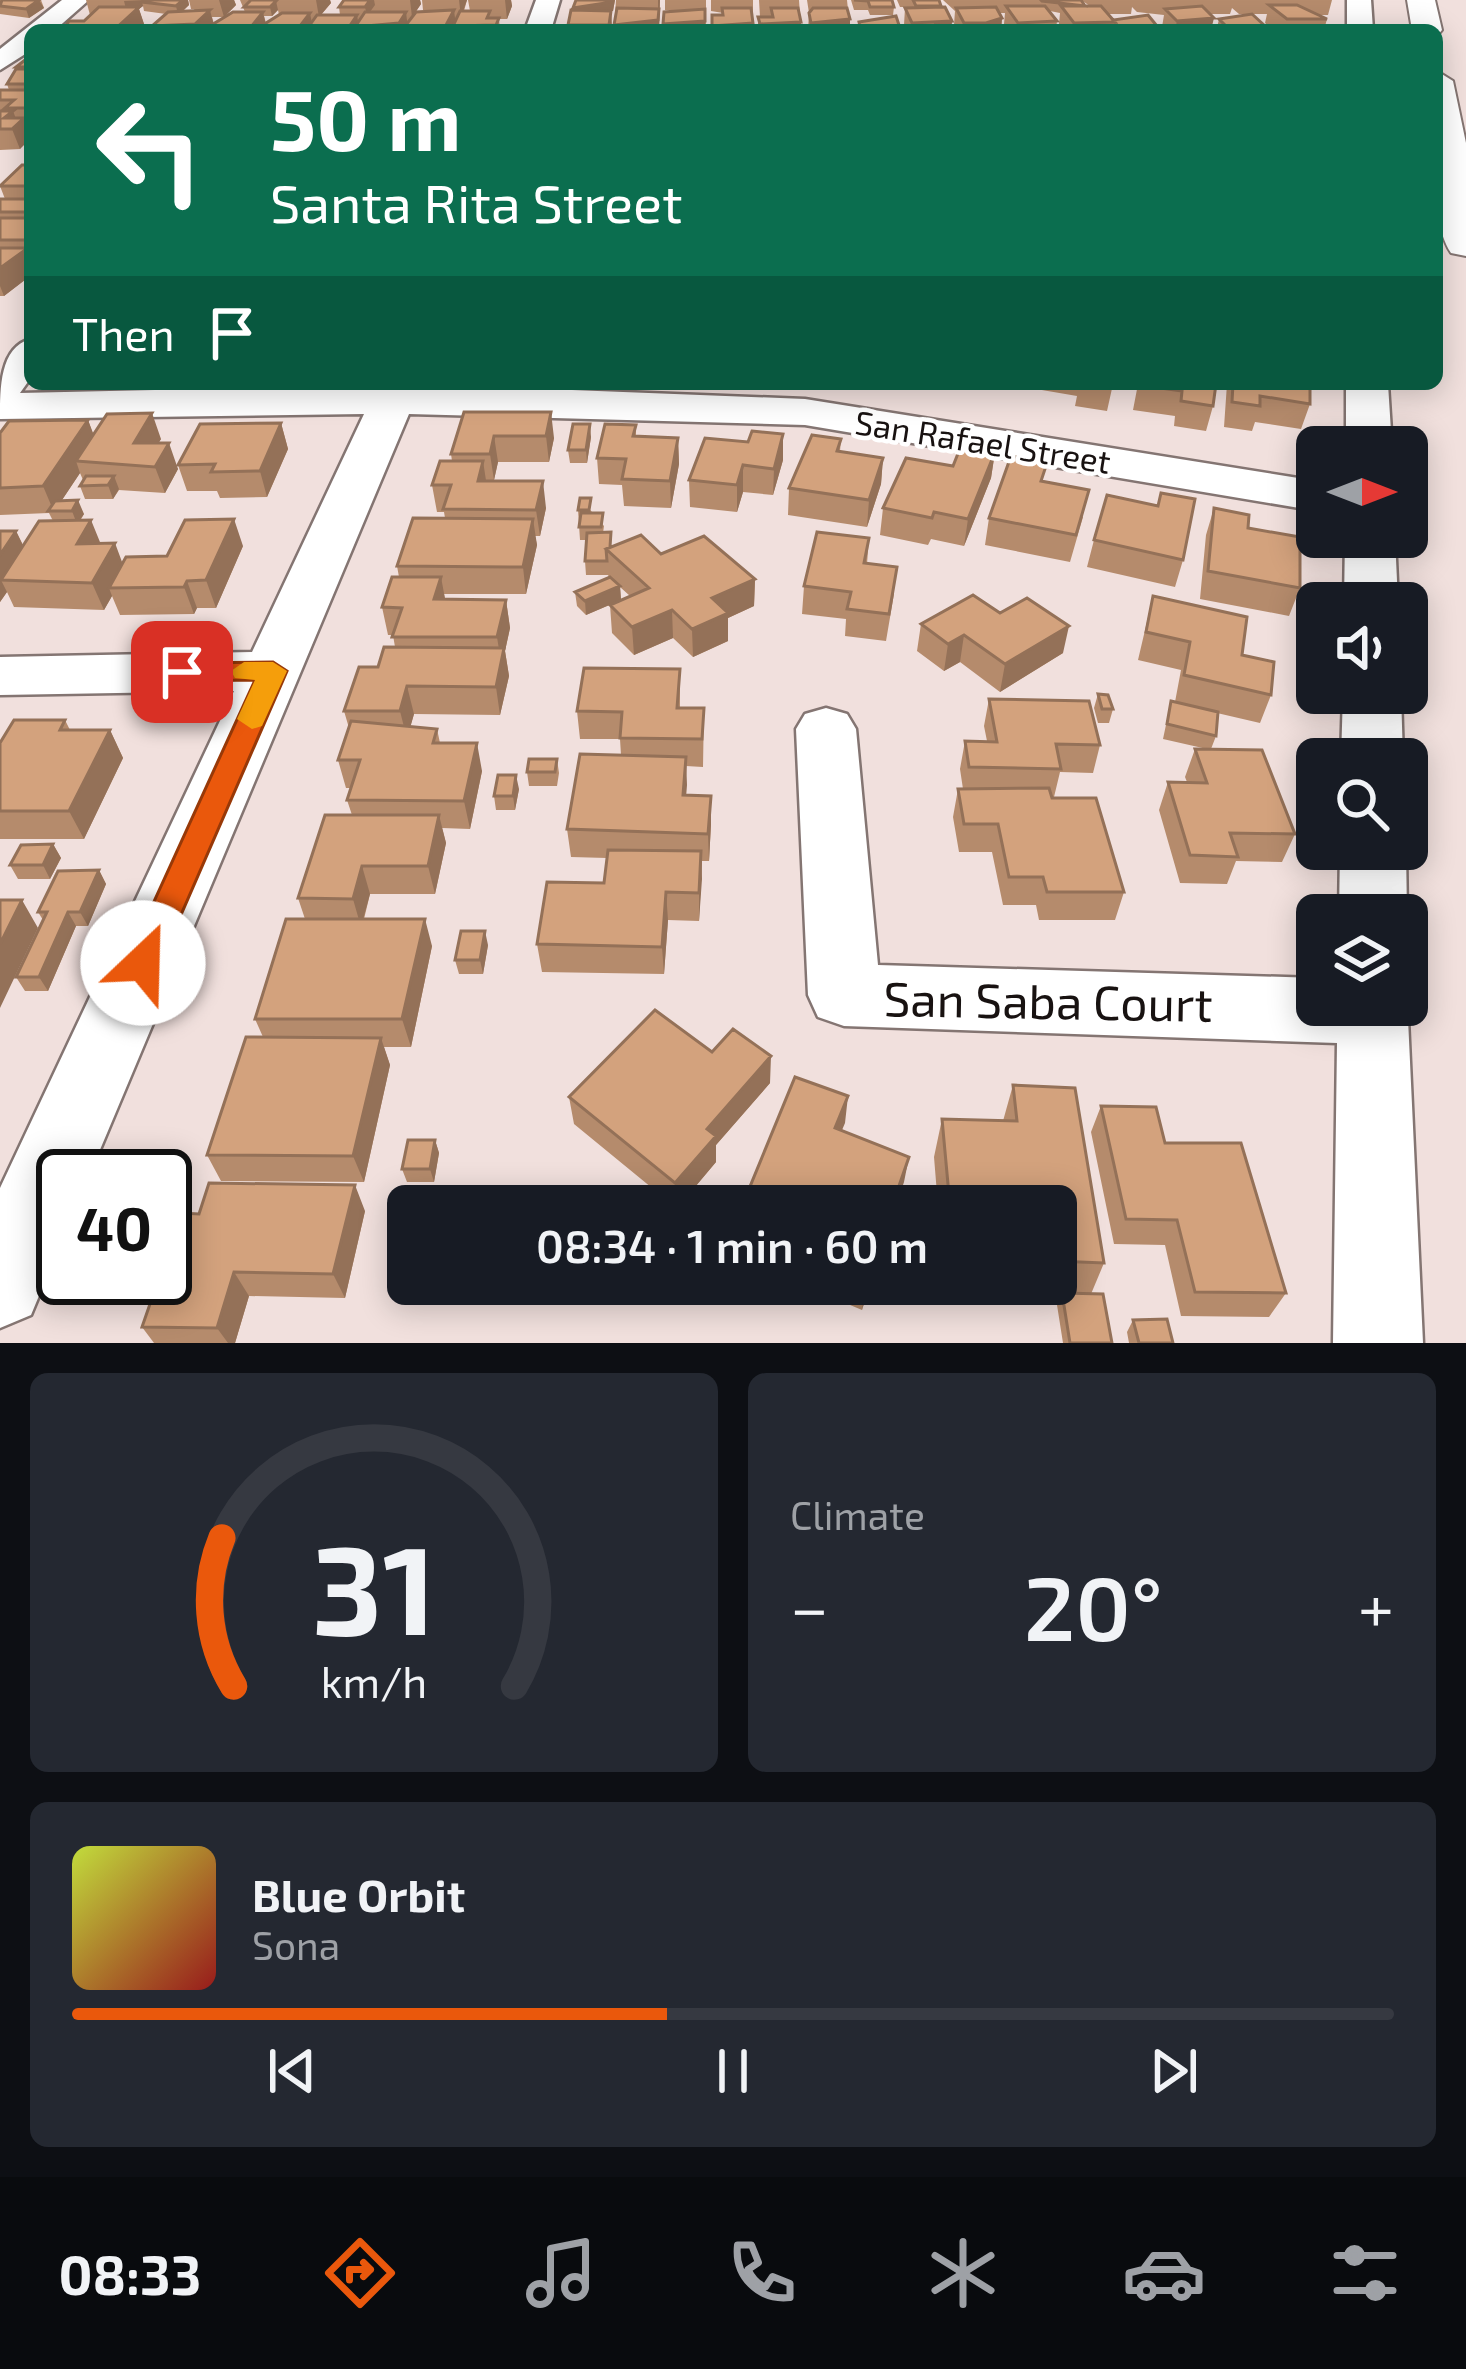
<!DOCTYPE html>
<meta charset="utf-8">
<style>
body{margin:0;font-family:"Exo 2",sans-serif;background:#242831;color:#f1f3f6;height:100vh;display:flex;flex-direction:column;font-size:45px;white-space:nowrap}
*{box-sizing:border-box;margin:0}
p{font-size:39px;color:#9ea1a6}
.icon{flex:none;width:66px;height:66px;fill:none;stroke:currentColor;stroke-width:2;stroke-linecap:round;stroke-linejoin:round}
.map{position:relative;height:1343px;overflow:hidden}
.panel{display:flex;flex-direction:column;gap:30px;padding:30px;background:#0d0f14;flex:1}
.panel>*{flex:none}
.top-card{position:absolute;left:24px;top:24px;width:1419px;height:366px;border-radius:18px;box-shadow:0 6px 30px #0003;background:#0b6e4f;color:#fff;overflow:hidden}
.needle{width:78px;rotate:90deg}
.fabs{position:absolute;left:1296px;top:426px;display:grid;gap:24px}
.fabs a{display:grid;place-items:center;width:132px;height:132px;border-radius:18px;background:#171b24;box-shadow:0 6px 30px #0003;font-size:60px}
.speed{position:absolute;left:36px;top:1149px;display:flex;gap:24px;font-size:60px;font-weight:700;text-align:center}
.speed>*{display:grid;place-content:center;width:156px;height:156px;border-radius:50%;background:#171b24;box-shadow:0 6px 30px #0003;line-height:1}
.speed .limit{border:6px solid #111;border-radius:18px;background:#fff;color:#111}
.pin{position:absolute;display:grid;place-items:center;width:102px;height:102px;color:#fff;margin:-51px;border-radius:24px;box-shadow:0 6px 18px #0006}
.me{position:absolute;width:132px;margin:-66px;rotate:24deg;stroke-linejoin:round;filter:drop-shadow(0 0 9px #0008)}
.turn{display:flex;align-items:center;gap:42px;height:252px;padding:0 48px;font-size:54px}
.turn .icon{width:156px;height:156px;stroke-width:2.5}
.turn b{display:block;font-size:84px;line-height:102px}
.then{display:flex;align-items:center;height:114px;padding:0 48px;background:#0003;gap:24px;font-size:45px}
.big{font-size:90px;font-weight:600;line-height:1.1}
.panel .tile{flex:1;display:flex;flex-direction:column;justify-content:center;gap:18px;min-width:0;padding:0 42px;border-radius:18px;background:#242831}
.panel .dial{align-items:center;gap:0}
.dial svg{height:312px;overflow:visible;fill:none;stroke:#363941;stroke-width:7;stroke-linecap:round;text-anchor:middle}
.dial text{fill:#f1f3f6;stroke:none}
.song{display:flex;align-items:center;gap:36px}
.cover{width:144px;height:144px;border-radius:18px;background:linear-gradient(135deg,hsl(70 70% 55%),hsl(0 70% 35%))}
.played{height:12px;border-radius:6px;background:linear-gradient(90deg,#ea580c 45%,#363941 45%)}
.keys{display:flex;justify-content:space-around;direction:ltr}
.heat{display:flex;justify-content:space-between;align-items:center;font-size:66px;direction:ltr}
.panel .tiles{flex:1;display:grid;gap:30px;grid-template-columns:1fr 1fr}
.tile:last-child{grid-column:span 2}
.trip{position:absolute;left:387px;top:1185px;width:690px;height:120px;border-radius:18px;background:#171b24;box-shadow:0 6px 30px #0003;font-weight:600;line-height:120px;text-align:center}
.tab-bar{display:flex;height:192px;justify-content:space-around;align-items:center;background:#090b0e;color:#9ea1a6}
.tab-bar .icon{width:84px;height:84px}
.tab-bar .current{color:#ea580c}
.tab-bar b{font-size:54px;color:#f1f3f6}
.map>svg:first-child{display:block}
</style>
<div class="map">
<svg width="1466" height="1343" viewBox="0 0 1466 1343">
<rect width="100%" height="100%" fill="#f1e0dd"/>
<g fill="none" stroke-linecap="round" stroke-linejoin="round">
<defs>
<path id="minor" d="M62,0H89L55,30H30V51L0,70V49Z
M536,0H560L551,30H525Z
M1347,0H1371L1373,30H1347Z
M30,339V379L20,393L421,384L805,399L1317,481V511L805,425L409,414L89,1176H63V1238L31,1315L0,1328V1188L234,691L0,695V657L252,652L364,414L0,419C0,387 0,348 30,339Z
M1346,384H1388L1392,447H1346Z
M1345,537H1395L1398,603H1344Z
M1343,693H1401L1403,759H1341Z
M826,708L847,714L856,729L878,965L1317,978V1005H1407V997L1423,1343H1333L1337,1043L844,1026L818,1017L808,995L796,729L805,714Z
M1340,849H1406L1407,915V916L1339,915Z"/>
<path id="highway" d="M1407,0H1435L1442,30L1437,36V30H1412Z
M1437,71L1453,81L1466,143V256L1451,253C1426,216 1437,117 1437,71Z"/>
</defs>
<use href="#minor" stroke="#847572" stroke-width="5"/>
<use href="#highway" stroke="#847572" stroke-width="4"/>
<use href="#minor" fill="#fff" fill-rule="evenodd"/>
<use href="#highway" fill="#fff" fill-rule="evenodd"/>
</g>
<path fill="#b58b6c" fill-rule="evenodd" d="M0,0H41L44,8L29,18L0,14Z
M86,0H188L189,5L182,12L195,11L194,9H191L189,0H234L236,5L224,17H212L214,24L245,12L240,0H330L331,3L321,15H340L339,7L344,0H420L421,4L413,16L430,10H423L422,0H467L464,11H470L468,0H511L512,6L507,19H499L500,30H153L152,26L166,14L144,11L143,6L139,9L144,24L138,30H63L84,21L90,15ZM278,10L279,15L266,23L264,16H272Z
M576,0H615L613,11H611L612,30H568V25Z
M616,0H660L659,30H614Z
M665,0H706V30H663L664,12L678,11V10H665Z
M711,0H753V30H712V15H723V13L711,11Z
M759,0H799L801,30H758V17H760Z
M807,0H847L850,30H808L809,13Z
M851,0H892L894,7L893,15H870L868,10H854Z
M897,0H939L941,8L952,21L951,30H906L904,25L905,8L912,7H900Z
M943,0H1081L1085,6H1090L1081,0H1332L1328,15H1319L1327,19L1324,30H1273L1265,23L1267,14H1252L1264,30H1219L1217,28L1219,19L1250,14H1239L1232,8L1230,14H1210L1211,30H1165L1162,27L1164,15L1137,12L1132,7L1131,14H1109L1113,20L1157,26V30H1063L1059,24L1060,13L1050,11L1057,21L1056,30H1008L1004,24L1005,13H999L1002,18L1001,30H956L954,25L955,11Z
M30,56V128H27L20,149L0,150V90H9L7,84L17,69L16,67Z
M30,165V276L4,296H0V199H5L0,186Z
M905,384H977V386Z
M1037,384H1113L1107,411L1075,406L1077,396L1036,389Z
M1138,384H1216L1213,406L1206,431L1174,426L1175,416L1133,410Z
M1227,384H1310V404L1301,429L1255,422L1252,431L1224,427Z
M464,412L554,438L549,462H498L494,480L546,508L540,536H535L537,545L526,594H444L445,600H506L510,628L505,651L509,676L500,715L414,714L410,727L437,729L440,743L482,771L470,829L442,828L446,843L435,894H370L364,919L432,946L411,1047H384L390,1065L364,1182L221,1181L207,1155L263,1037L255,1019L305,919L298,898L352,815L347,800L351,788H346L338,760L349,728L344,711L395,647L393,635H388L382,607L399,577L397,566L445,518L444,512H437L432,485L452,461L451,454Z
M88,420L93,434L161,439L158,443L178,469L165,493L119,490L113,499H85L80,486L83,480L80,473L62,500L84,514L80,521L101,544L122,563L243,546L216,608H197L194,614L120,615L112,596L104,610L14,607L7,592L0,602V531H16L23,545L53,521L49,513L0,515V433Z
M281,423L288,449L267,497L220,498L217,491H187L178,465Z
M636,425V436L678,438L679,464L671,508L624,506L622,485L599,484L597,458Z
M591,437L587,463H570L568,450Z
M705,438L783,460L773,495L743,492L737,512L690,507L689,480Z
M841,439L840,451L883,458L881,484L867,527L788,515L789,488Z
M995,452L991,478L964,546L931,539L928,545L880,535L883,508L953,466Z
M1043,482L1083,517L1070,562L985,545L989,518Z
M580,498L604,526L603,533L612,547L661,554L755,579L754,606L728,618V641L693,657L673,638L634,655L612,633L610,605L630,596L620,587L621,600L586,615L577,606L575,592L609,577L608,575H586L585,561L587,540H580L578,510Z
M1157,506L1183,560L1175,587L1087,567L1094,540Z
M1214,508L1248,528L1300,588L1289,616L1200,599L1206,535Z
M869,538L867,564L894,594L886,641L845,636L846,619L802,614L804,586Z
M1153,596L1242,655L1271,695L1260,723L1217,713L1216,736L1211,749L1295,834L1282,862L1236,861L1227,884L1180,883L1159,810L1168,782H1187L1185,777L1195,749H1207L1163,739L1171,701L1175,702L1181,670L1138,660Z
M921,624L1063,653L1000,692L960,662L944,671L917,651Z
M680,669V708H704L703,767L686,766V795L711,824L709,861H702L699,921L668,920L664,974L542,972L537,944L604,883L607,858L571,857L567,829L621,755L620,739H580L577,711Z
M1098,694L1113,709L1109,723H1098L1094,708Z
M989,699L1100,745L1093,773L1060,772L1054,797L1124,892L1115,920H1039L1036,905H1003L992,852H959L953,817L958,789H963L960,769L965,741H987L984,726Z
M65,720L70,730H110L123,758L84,839H0V743Z
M557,759L559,773L557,786H529L527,772Z
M519,789L515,810H496L494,796Z
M53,844L61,858L50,879H18L10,865Z
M99,870L106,884L88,926H76L48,991H25L16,977L43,920L38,912Z
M488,945L483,974H459L455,960Z
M712,1052L770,1083L716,1145V1162L679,1206H674L574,1124L569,1097Z
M1013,1085L1104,1263L1091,1294L1112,1343H1063L1057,1305L1060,1297L945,1292L944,1284H1056V1206H938L934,1157L942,1119L1003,1121Z
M1101,1106L1165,1143L1286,1293L1269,1317L1181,1316L1165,1245L1114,1244L1091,1132Z
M435,1140L439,1153L434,1182H407L402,1169Z
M365,1211L345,1298L249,1296L235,1343H154L142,1327L199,1214Z
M800,1284H870L862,1310Z
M1133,1320L1173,1343H1129L1127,1332Z"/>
<path fill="#947158" d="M39,0L44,8L29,18L26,9Z
M144,0L142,2L143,6L139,9L144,24L138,30H114L128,17L124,1Z
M183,0H188L189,5L178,15L176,6Z
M219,0H234L236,5L224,17Z
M316,0H330L331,3L319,17Z
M370,0H374L375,5L367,16L365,7Z
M410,0H420L421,4L412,17Z
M459,0H467L461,17Z
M505,0H511L512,6L507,19Z
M615,0L613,11H611L612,30H609V25L574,16L573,8Z
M658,0H660L659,30H614V25L658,20Z
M276,1L278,10L272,16L270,7Z
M210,10L214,26H210L211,30H196L195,24Z
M454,10L456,26H453L454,30H347L357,15L359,27L406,12L408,29Z
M263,12L267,30H252L251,27Z
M310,13L313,29L297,30Z
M1002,18L1001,30H985L986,23Z
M1214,18L1211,30H1175L1177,21Z
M850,19V30H811V23Z
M705,21V30H663V24Z
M952,21L951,30H933L934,23Z
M801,22V30H760V24Z
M753,23V30H712V26Z
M1265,26L1264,30H1228L1229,29Z
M13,111L18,124L24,118L30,135V139L20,149L12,129L4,118Z
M28,248L30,253V276L4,296L0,286V268Z
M551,412L554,438L549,462L546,436Z
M152,413L161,439L145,466L134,443Z
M88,420L98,446L76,461L80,473L54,512L43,486Z
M281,423L288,449L267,497L260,471Z
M590,424L591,437L587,463L586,450Z
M783,434V460L773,495L774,469Z
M494,436L498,462L494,480L490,454Z
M678,438L679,464L671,508L670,481Z
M169,443L178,469L165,493L155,467Z
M995,452L991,478L964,546L968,519Z
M883,458L881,484L867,527L869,500Z
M483,461L487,487L478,481Z
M743,465V492L737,512V485Z
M114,476L119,489L113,499L108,485Z
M543,481L546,508L540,536L536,510Z
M78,500L84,514L77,524L72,511Z
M234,519L243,546L216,608L206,580Z
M533,519L537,545L526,594L523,567Z
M91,520L102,547L77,544Z
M16,531L29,558L1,580L7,592L0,602V555Z
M115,543L125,570L109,588L112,596L104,610L92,583Z
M441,577L446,604L434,599Z
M755,579L754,606L728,618V641L693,657L692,629L712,598Z
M187,581L197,608L194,614L184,587Z
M620,586L621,600L586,615L585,601Z
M506,600L510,628L505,651L509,676L500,715L496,687L501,662L497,637Z
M672,610L673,638L634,655L632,627Z
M1069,626L1063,653L1000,692L1005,664Z
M964,635L960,662L944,671L948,644Z
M407,686L414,714L407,739L400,711Z
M110,730L123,758L84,839L69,811Z
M477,743L482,771L470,829L464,801Z
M686,757L687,785L684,823L683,795Z
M516,775L519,789L515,810L513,796Z
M711,796V824L709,861L708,834Z
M439,815L446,843L435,894L428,866Z
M53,844L61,858L50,879L43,865Z
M701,851L702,879L699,921V893Z
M362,866L370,894L361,927L353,899Z
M99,870L106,884L88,926L80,912Z
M666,892L668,920L664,974L662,947Z
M22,900L38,928L0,1008V944Z
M68,912L76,926L48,991L39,977Z
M425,919L432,946L411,1047L402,1019Z
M485,931L488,945L483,974L480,960Z
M381,1038L390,1065L364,1182L353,1156Z
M771,1056L770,1083L716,1145V1162L679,1206H677L675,1183L707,1129Z
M848,1096L845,1123L832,1154L835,1128Z
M435,1140L439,1153L434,1182L430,1169Z
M909,1157L904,1182L896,1206H892Z
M355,1185L365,1211L345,1298L333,1274Z
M234,1272L249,1296L235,1343H228L217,1328Z
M866,1284H870L862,1310Z"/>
<path fill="#d3a27d" stroke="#947158" stroke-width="3" d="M2,0H39L26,9L0,6Z
M144,0H183L176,6L142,2Z
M251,0H277L270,7H244Z
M344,0H370L365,7H339Z
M576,0H613L612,2L573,8Z
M854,0H892L894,7H870L868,1Z
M913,0H939L941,6H916Z
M1041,0H1081L1085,6L1042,1Z
M1269,5H1297L1327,19H1287Z
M1006,6H1045L1057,21L1018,23Z
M1061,6H1101L1115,22L1074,23Z
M1202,6L1214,18L1177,21L1165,9Z
M99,7H139L114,30H63L69,21H84Z
M945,7L952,21L912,23L905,8Z
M996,7L1002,18L986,23H964L956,8Z
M617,8L659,9L658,20L614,25Z
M722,8H751L753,23L712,26V15H723Z
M771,8H798L801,22L760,24L758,17H773Z
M813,8H847L850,19L811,23L809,13Z
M705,9V21L663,24L664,12Z
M210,10L195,24L152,26L168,12Z
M454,10L445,27L402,30L416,12Z
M571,10L611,11L609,25H568Z
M460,11H490L487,18H499L496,25L453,26Z
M233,12H263L251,27L210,26Z
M365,12H406L399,23L355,27Z
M282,13H310L297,30H255Z
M1252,14L1265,26L1229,29L1219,19Z
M317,15H357L347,30L307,29Z
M1148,15L1157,26L1121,30L1113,20Z
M896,16L900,28L861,30L859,22Z
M30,56V67H16Z
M16,69H30V84H7Z
M0,90H30V108H5L14,100H0Z
M0,111H13L4,118H24L12,129H0Z
M22,165H30V186H0Z
M0,199H30V212H0Z
M0,218H30V240H0Z
M0,248H28L0,268Z
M1216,384L1213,406L1181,401L1182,391L1139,385Z
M1233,384H1310V404L1260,396V406L1232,402Z
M464,412H551L546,436H494L490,454H451Z
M152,413L134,443H169L155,467L76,461L107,414Z
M88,420L43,486L0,488V433L9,421Z
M281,423L260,471L211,472L215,464L178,465L200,424Z
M573,424H590L586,450H568Z
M605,424L636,425L633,436L678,438L670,481L622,479L626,459L597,458Z
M752,431L783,434L774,469L743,465L737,485L689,480L705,438L748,442Z
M812,435L841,439L837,451L883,458L869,500L789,488Z
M961,446L995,452L968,519L934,512L932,518L883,508L906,458L953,466Z
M1011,456L1047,463L1041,481L1089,490L1076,535L989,518Z
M440,461H483L478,481H543L536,510L443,509L451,485H432Z
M86,476H114L108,485L80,486Z
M1161,493L1195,499L1183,560L1094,540L1107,495L1158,506Z
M580,498H591L589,510H578Z
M78,500L72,511H48L55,501Z
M1214,508L1249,515L1248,528L1300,537V588L1208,571Z
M581,513H603L601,527H579Z
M413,518L533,519L523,567L397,566Z
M234,519L206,580L187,581L184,587L109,588L126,557L167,556L185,520Z
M91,520L77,544L115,543L92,583L1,580L39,521Z
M0,531H16L0,555Z
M611,532L610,547L606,549L607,561H585L587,533Z
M817,532L869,538L864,563L897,567L889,614L847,609L851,592L804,586Z
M641,535L661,554L704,536L755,579L712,598L728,613L692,629L672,610L632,627L610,605L649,588L606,549Z
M392,577H441L434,599L506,600L497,637H392L402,608L382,607Z
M610,577L620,586L585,601L575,592Z
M973,595L1000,613L1027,598L1069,626L1005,664L964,635L948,644L921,624Z
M1153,596L1247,617L1242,655L1274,662L1271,695L1184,675L1190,642L1146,632Z
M384,647L504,648L496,687L407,686L400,711H344L359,667H378Z
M584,668L680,669L677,708H704L702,739L620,738L622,712L577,711Z
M1098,694L1108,695L1113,709H1102Z
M989,699L1089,701L1100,745L1056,744L1061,769L969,767L965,741L997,742Z
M1171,701L1218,712L1216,736L1167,724Z
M14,720H65L60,730H110L69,811H0V743Z
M351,721L437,729L433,743H477L464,801L347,800L360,760H338Z
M1195,749L1262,750L1295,834L1230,833L1238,857L1190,855L1168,782L1207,783Z
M580,754L686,757L683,795L711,796L708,834L567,829Z
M529,759H557L555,772H527Z
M498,775H516L513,796H494Z
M1049,788L1052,798H1096L1124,892H1047L1043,877H1009L998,824H964L958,789Z
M325,815H439L428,866H362L353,899L298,898Z
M53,844L43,865H10L21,845Z
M608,850L701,851L699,893L666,892L662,947L537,944L547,882L604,883Z
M99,870L80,912H68L39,977H16L47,912H38L58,871Z
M0,900H22L0,944Z
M286,919H425L402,1019H255Z
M461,931H485L480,960H455Z
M655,1010L712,1052L733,1029L771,1056L707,1129L716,1136L675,1183L569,1097Z
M246,1037L381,1038L353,1156L207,1155Z
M795,1077L848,1096L835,1128L909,1157L892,1206H742Z
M1013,1085L1075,1088L1104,1263L1056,1261V1206H950L942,1119L1017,1121Z
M1101,1106L1156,1107L1165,1143H1241L1286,1293L1195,1292L1177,1220L1126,1219Z
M408,1140H435L430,1169H402Z
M209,1183L355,1185L333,1274L234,1272L217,1328L142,1327L159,1278H165V1260L181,1213L199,1214Z
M1062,1293L1103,1294L1112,1343H1070Z
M1167,1319L1173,1343H1139L1133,1320Z"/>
<path fill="#ea580c" stroke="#983908" stroke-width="3" d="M273,662L287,671L160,963L155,973H131L126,963L255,680L182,681L169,672L182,663Z"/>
<path fill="#f59e0b" d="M244,662H273L287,671L262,726L252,729L237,719L255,680L235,678L231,671Z"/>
<g text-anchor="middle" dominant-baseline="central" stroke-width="9" stroke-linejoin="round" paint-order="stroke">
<g font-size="33" fill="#181211" stroke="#fff">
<text transform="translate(983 441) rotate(9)">San Rafael Street</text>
</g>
<g font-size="48" fill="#181211" stroke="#fff">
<text transform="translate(1048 1000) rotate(1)">San Saba Court</text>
</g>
</g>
</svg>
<div class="fabs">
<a><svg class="needle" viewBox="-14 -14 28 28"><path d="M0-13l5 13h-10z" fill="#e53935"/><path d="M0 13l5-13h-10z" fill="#9ea1a6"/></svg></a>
<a><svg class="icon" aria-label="sound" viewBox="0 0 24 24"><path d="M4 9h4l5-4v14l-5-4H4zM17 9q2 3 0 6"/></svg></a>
<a><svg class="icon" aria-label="search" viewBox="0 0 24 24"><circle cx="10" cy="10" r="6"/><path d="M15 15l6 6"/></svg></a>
<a><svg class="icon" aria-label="layers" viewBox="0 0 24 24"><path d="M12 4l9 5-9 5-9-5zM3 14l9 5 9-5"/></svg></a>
</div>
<div class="speed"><div class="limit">40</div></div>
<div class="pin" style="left:182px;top:672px;background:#d93025"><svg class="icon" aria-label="arrive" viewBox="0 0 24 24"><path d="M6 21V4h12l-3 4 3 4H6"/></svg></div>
<svg class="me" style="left:143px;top:963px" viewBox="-20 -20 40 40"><circle r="19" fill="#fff"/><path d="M0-13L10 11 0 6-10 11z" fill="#ea580c"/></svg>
<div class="trip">08:34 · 1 min · 60 m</div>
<div class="top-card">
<div class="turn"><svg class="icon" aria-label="left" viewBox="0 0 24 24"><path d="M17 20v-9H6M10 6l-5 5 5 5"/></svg><div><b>50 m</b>Santa Rita Street</div></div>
<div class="then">Then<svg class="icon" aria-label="arrive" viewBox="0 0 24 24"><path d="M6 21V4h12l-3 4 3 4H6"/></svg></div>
</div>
</div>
<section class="panel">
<div class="tiles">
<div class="tile dial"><svg viewBox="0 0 100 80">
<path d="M14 69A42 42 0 1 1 86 69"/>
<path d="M14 69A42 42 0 0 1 11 31" stroke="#ea580c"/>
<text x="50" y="56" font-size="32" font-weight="700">31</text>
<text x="50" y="72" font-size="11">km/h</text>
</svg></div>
<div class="tile"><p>Climate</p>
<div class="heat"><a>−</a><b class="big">20°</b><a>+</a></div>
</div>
<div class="tile">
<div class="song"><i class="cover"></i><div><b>Blue Orbit</b><p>Sona</p></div></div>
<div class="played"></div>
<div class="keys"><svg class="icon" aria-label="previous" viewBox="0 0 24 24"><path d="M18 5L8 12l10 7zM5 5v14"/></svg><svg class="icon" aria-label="pause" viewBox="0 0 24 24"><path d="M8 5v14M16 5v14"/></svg><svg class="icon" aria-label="next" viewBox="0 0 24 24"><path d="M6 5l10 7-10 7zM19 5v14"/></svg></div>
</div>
</div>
</section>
<nav class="tab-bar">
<b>08:33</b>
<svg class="icon current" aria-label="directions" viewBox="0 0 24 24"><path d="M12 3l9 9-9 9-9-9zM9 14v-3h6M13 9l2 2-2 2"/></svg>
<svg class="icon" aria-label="music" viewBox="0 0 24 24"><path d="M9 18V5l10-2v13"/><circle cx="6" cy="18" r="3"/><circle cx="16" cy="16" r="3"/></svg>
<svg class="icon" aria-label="phone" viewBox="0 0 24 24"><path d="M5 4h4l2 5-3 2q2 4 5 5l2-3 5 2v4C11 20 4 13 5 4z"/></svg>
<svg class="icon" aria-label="climate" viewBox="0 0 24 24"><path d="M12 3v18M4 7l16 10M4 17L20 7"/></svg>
<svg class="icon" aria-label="car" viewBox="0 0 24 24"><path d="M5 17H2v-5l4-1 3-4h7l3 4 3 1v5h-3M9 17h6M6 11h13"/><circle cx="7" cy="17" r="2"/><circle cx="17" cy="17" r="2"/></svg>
<svg class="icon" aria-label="filters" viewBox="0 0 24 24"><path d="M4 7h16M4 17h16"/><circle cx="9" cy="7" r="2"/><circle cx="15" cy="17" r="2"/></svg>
</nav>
